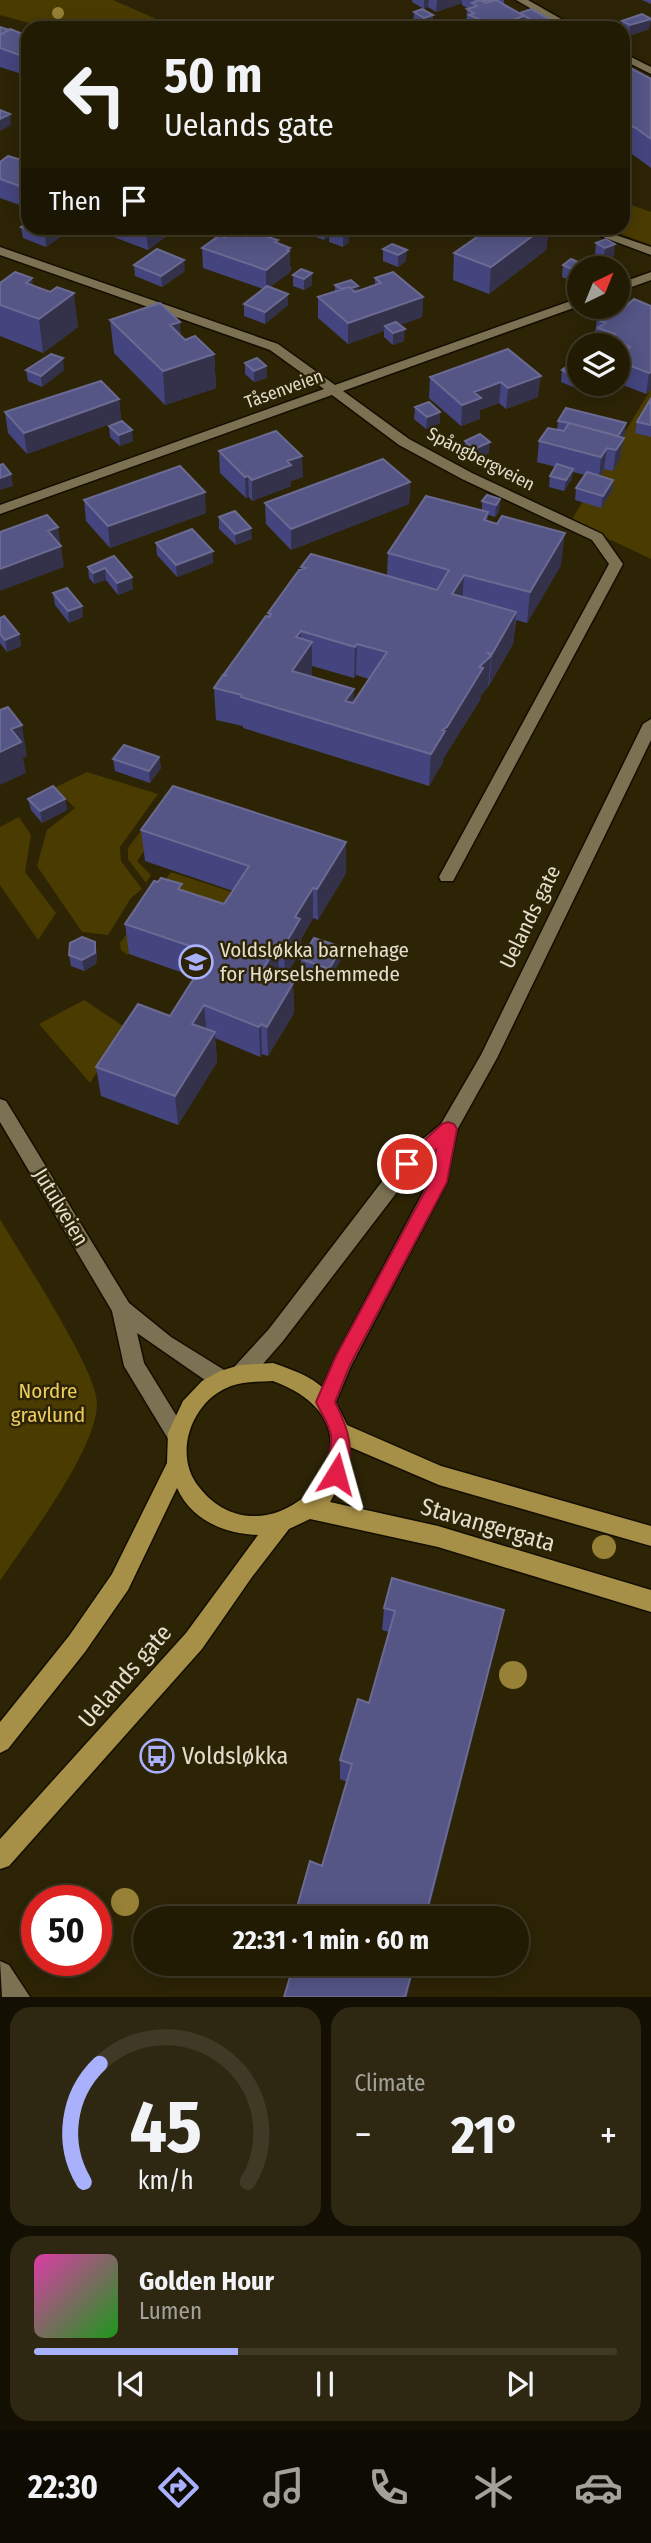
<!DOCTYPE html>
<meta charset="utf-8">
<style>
body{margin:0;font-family:"Fira Sans Condensed",sans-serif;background:#2e2813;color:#f1f3f6;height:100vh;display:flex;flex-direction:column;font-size:26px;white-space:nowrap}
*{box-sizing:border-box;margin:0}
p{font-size:23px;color:#a2a19a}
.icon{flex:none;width:38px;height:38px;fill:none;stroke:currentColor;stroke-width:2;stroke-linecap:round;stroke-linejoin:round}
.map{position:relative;height:1997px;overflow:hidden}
.drawer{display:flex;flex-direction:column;gap:10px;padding:10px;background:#130f02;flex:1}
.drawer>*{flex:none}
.hud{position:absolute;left:21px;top:21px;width:609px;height:214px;border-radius:21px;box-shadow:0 4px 18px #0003,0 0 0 2px #3f3926;background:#221b04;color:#f1f3f6;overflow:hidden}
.needle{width:46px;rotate:43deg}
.controls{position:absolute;left:567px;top:256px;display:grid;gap:14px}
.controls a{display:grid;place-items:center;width:63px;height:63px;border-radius:50%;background:#221b04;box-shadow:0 4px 18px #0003,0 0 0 2px #3f3926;font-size:35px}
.speed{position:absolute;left:21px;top:1885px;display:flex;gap:14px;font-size:35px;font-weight:700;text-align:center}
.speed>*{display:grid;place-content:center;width:91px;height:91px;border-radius:50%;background:#221b04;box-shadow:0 4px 18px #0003,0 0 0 2px #3f3926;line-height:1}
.speed .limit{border:10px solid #d22;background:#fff;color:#111}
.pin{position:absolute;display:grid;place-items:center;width:60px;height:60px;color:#fff;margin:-30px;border:4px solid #fff;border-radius:50%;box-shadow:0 2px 7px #0007}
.me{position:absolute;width:77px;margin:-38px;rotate:8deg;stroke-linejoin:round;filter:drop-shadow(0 0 5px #0008)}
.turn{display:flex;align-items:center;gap:24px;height:147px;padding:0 28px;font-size:32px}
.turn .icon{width:91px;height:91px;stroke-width:2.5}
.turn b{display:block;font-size:49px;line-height:60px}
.then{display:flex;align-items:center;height:66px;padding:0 28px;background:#0003;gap:14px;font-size:26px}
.big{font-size:52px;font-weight:700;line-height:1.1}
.drawer .tile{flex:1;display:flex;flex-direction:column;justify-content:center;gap:10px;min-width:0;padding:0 24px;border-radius:21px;background:#2e2813}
.drawer .dial{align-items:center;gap:0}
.dial svg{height:182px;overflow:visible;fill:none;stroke:#3f3926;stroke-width:7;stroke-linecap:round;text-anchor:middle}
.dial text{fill:#f1f3f6;stroke:none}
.song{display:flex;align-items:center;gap:21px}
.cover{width:84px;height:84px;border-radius:10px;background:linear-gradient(135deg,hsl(320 70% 55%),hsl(120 70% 35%))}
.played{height:7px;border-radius:4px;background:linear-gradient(90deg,#a9b0fc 35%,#3f3926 35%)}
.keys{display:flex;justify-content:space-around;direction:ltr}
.heat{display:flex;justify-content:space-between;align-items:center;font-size:38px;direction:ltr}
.drawer .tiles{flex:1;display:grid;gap:10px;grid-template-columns:1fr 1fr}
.tile:last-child{grid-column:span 2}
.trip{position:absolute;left:133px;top:1906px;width:396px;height:70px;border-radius:35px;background:#221b04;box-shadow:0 4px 18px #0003,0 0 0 2px #3f3926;font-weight:700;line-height:70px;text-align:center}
.dock{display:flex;height:112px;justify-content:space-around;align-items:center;background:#0e0b02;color:#a2a19a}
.dock .icon{width:49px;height:49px}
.dock .active{color:#a9b0fc}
.dock b{font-size:32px;color:#f1f3f6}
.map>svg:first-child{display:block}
</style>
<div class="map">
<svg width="651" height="1997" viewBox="0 0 651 1997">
<rect width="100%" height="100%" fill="#2d2406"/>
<path fill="#4a3b00" d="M0,0H113L163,22L161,28H47L0,15Z
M623,202L651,212V245L605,228H623Z
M651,389V559L571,521Z
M87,772L158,794L120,847L121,861L142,889L131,898L108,935L82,932L37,866L47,830L75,808L54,788Z
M19,817L31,835L25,872L56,913L38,940L0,885V827Z
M145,825L160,828L137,861L151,875L146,883L128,859V848Z
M171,872L250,898L226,936L155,913L128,955L121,950L120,943Z
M84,1000L126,1028L90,1083L39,1024Z
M0,1219C20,1254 97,1370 97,1403C97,1450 27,1540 0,1581Z"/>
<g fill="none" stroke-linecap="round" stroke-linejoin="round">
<defs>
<path id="minor" d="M516,0H528L577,28H565Z
M623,53L651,67V74L623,60Z
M579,228H595L651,247V255Z
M0,247L278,344L335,385L579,298V306L343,391L409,439L472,473L602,534L623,564L453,881H441L439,877L609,564L592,540L462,479L399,445L332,395L0,514V505L324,389L270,350L0,255Z
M651,272V280L618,292V284Z
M651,719V740L497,1058L457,1130L447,1182L351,1366L333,1409L326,1411L319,1409L316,1402L336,1356L429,1181L434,1152L414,1170L283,1341L249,1380L242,1382L235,1380L232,1373L235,1366L269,1329L400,1158L441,1124L481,1055L643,724Z
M0,1099L6,1101L129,1303L171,1337L229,1373L232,1380L229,1387L222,1389L215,1387L137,1333L144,1363L184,1428L187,1435L184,1442L177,1445L170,1442L124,1366L112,1311L0,1122Z
M0,1961L9,1965L30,1997H2Z"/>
<path id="major" d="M273,1363C313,1377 329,1384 347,1425L441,1466L651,1526V1546L439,1485L350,1447L344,1478L330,1502L438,1526L651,1590V1612L438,1547L310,1519L289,1529L252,1577L202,1649L9,1866L0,1869V1839L186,1633L258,1535C225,1534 191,1520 177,1488L128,1590L85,1652L8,1749L0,1753V1722L69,1636L112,1574L167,1463L168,1433L183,1401L202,1381L220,1371L240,1365ZM273,1381C410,1431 270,1578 199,1487C172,1454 192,1400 231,1386C244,1381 259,1382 273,1381Z"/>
</defs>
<use href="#minor" stroke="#140e00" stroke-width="3"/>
<use href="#major" stroke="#140e00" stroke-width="3"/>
<use href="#minor" fill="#7c7253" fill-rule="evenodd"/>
<use href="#major" fill="#a68f46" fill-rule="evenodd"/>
</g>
<g fill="#978136">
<circle cx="58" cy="13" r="6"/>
<circle cx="604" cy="1547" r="12"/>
<circle cx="513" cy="1675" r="14"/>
<circle cx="125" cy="1902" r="14"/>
</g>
<path fill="#44457e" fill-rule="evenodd" d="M412,0H504V4L550,28H466L467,9H469L462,5V3L436,12L428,7L424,9L412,2Z
M642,0H651V4Z
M414,12L433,15L432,26L422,28L413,23Z
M651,19L649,29L629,36L623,33V28H621L622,21Z
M0,27L28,36V76L0,67Z
M623,64L651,79V168L632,154L623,150Z
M0,162H28V208L0,198Z
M21,227L68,228L69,231L46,247L23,238Z
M90,228H172V232L148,250Z
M218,228H248L239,234L248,237L278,240V243L291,268L290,272L270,287L288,305L265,324L244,316V304L263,289L203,268L202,248L227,235L219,232Z
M308,228H331V229L333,228L349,242L343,247L329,242V236L324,240L308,234Z
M477,228H549L546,250L489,294L453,280L454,253L481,234L476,232Z
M606,239L614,256L603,260L595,254L596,243Z
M392,244L406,261L398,267L383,261V249Z
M134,265L185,271L162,287L135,276Z
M563,265L587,266L578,283L562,277Z
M312,273V285L304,290L293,286V275Z
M375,278L423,297L422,317L400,325L404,341L393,345L384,337V331L348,344L318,318V297L335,291V285L358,286V291L375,285Z
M0,283L33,286L78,327L43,353L0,336Z
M651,306V390L646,394L618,383V345H596L597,341L594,340L597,319L619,312Z
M110,320L181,336L185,340L214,354L216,388L165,405L114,353Z
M508,349L538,397L506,409L499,403L480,410V419L461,426L429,398L430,377Z
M245,363L266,366L267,378L254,382L245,374Z
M579,369V383L573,387L561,382L562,370Z
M26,370H64L42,387L28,381Z
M119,399L121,420L27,454L8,433L5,412Z
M651,400V437L635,433L637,422Z
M415,407L440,412V423L426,429L414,419Z
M558,421L625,435L623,438L620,459L613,471L604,469L600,476L613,480L612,491L601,508L575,500L576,488L585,475L573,472L571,480L564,491L549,487L550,476L556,467L537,462L539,441L557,430Z
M109,426L133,441L120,446L110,437Z
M465,441L489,453L474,460L464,453Z
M219,451L303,477L291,481V486L252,501L249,497L246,498L220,473Z
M410,482L409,504L291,550L266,524L265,503Z
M500,499L499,511L495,517L488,515L487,521L561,565L527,623L516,620L513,644L488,687L481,695L480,700L443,759V762L429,786L243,728V726L216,720L214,688L224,675V674L268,617V613L301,569V567L387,576L388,553L482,511V501ZM312,666L354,678L356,675L369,679L354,702L311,676L312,674Z
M84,500L206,513L110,548L86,521Z
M219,517L252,539L236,545L219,529Z
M156,543L213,563L177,577L157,555Z
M114,556L133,589L118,595L106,580L94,584L89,578L88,567Z
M53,593L83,617L69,623L55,605Z
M0,618L19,634L21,646L7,652L0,643Z
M159,757L161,768L150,783L115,771L113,759Z
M28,799H65L67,810L42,823L31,810Z
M141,830L346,842V873L318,920L313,918L301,939V950L285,977L279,975L278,977L293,983L294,1013L268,1056L262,1054L260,1057L215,1038L217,1062L178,1125L101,1096L96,1067L170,1016L195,977L129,954L125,924L182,891L224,904L233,891L145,861Z
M97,953L96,964L84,971L71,966L69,955Z
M342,958L329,980L301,971V959Z
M384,1608L499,1632L322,1866L347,1782L340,1779V1760L369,1703L389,1632L382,1630Z"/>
<path fill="#34314a" d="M424,0H429L428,7L424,9Z
M437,0H462V3L436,12Z
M433,15L432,26L424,28V18Z
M524,16V28H495L496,26Z
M651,19L649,29L629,36L630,25Z
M551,20L550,28H538V24Z
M10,114L11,125L0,131V119Z
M56,228H68L69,231L46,247L45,235Z
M149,228H172V232L148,250L146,229Z
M234,228H248L235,238Z
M325,228H331V231H329V236L324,240V229Z
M543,228H549L546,250L489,294L491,267Z
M350,231L349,242L343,247V236Z
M278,240V260L290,248V272L266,290V270L275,242Z
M615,244L614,256L603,260L605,248Z
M407,250L406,261L398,267V255Z
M184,260L185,271L162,287L161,276Z
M312,273V285L304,290V279Z
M32,278L37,312L30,316L26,283Z
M358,286V297L343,291Z
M74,293L78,327L43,353L39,319Z
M288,294V305L265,324V312Z
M423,297L422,317L389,329L385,326L384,331L348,344V323Z
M180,322L182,355L170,325Z
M405,329L404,341L393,345V333Z
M214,354L216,388L165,405L163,371Z
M63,358L64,370L42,387L41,376Z
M266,366L267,378L254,382V371Z
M579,372V383L573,387L575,376Z
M651,372V390L646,394L649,373Z
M541,376L538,397L506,409L508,388Z
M501,382L499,403L480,410V419L461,426L462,405L474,392Z
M119,399L121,420L27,454L24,433Z
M440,412V423L426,429L427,417Z
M626,423L625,435L616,450L613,445Z
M132,430L133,441L120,446L119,435Z
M624,438L620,459L613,471L616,450Z
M490,442L489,453L474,460V449Z
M607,448L604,469L599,479L601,457Z
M302,456L303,477L291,481V486L252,501V480L287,461Z
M573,469L571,480L564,491L566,480Z
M11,474L13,486L0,490V478Z
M248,476L249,497L246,498L245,477Z
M613,480L612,491L601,508L603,496Z
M410,482L409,504L291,550V529Z
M205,492L206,513L110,548L108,526Z
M500,499L499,511L495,517L496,505Z
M58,527L64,567L0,591V569L48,531Z
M251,528L252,539L236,545L235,534Z
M565,533L561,565L527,623L530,592Z
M213,551V563L177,577L176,565Z
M105,568L106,580L94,584L93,573Z
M464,575L462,606L452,594Z
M132,577L133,589L118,595L117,583Z
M82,606L83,617L69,623L68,611Z
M516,612L513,644L489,686L492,654Z
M301,631V658L312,642V674L293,702L292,671L296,637Z
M19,634L21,646L7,652L5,640Z
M357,644L356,675L354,678L355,647Z
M491,656L488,687L481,695L480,700L443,759V762L429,786L431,754L442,730L479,667Z
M354,689L353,720L345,701Z
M22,725L27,756L23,758L26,773L0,785V752L11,729Z
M159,757L161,768L150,783L149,771Z
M65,799L67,810L42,823L40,811Z
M346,842V873L318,920L317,889Z
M313,888V918L301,939V950L285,977L284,946L295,917Z
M95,942L97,953L96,964L84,971L82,960Z
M278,945L279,975L263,1002L261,972Z
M342,947V958L329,980V969Z
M293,983L294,1013L268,1056L267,1027Z
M204,1005L207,1035L192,1024Z
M261,1024L262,1054L260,1057L259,1027Z
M215,1032L217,1062L178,1125L175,1096Z
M504,1610L499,1632L427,1918H425Z
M414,1964H415L407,1997H405Z"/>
<path fill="#555586" stroke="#6b6a92" stroke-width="2" fill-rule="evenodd" d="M478,0H496L486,3L480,0L474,2Z
M480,0L486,3L496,0L524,16L496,26L469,15L474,13L467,9L477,6L472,3Z
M422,9L433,15L424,18L414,12Z
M531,9L551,20L538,24L520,13Z
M642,14L651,19L630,25L622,21Z
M0,27L9,30L0,35Z
M10,29L28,36V58L0,48V35Z
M623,64L651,79V139L636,128L623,122Z
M0,110L10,114L0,119Z
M8,156L28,162V189L0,179V162Z
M28,222V228H56L45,235L21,227Z
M333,228H340L350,231L343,236L329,231Z
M490,228H543L491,267L454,253Z
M232,232L248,237L255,233L278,240L275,242L290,248L287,250L289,251L266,270L202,248L220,235L225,237Z
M606,239L615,244L605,248L596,243Z
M392,244L407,250L398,255L383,249Z
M157,249L184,260L161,276L134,265Z
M571,259L587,266L585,268H579V272L563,265Z
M301,269L312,273L304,279L293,275Z
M15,272L32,278L26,283L50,292L57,287L74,293L39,319L0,305V283Z
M393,272L423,297L348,323L318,297L349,287L355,292L381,283L375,278Z
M351,280L358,286L351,288L349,287L341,289L335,285Z
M267,286L288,294L265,312L244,304Z
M634,299L651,306V372L649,373L618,361V357L630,347L610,339L615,334L598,328L605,323L597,319L610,308L619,312Z
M160,303L180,322L170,325L185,340L195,336L214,354L163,371L110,320Z
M396,322L405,329L393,333L385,326Z
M508,349L541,376L508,388L501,382L474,392L481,398L462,405L430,377Z
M51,354L63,358L41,376L26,370Z
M257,358L266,366L254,371L245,363Z
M569,365L579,369V372L575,376L562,370Z
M101,381L119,399L24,433L5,412Z
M650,400L651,425L637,422Z
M429,402L440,412L427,417L415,407Z
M566,408L626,423L618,436L569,423L558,421Z
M122,421L132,430L119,435L109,426Z
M569,423L624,438L616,450L607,448L601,457L539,441L548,428L564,431Z
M276,431L302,456L287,461L291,465L252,480L248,476L245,477L219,451Z
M480,434L490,442L474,449L465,441Z
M383,459L410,482L291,529L265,503Z
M3,464L11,474L0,478V465Z
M557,464L573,469L566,480L550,476Z
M180,466L205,492L108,526L84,500Z
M587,472L613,480L603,496L576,488Z
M487,495L500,499L496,505L482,501Z
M426,496L488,512L484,520L497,524L502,516L565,533L530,592L464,575L452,594L516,612L492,654L488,653L491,656L479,667L483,668L447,727L442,730L445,731L431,754L241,697L242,695L214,688L223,675L227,676L224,674L266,616L270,617L271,614L268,613L299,570L305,568L301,567L311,554L437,590L449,570L388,553ZM301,631L355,647L357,644L387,652L353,703L345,701L354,689L292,671L312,642L296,637Z
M235,511L251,528L235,534L219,517Z
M47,515L58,527L48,531L61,546L0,569V532Z
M192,529L213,551L176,565L156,543Z
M114,556L132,577L117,583L105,568L93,573L88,567Z
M67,588L82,606L68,611L53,593Z
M4,616L19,634L5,640L0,634V618Z
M8,707L22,725L11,729L21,742L0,752V710Z
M124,745L159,757L149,771L113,759Z
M53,786L65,799L40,811L28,799Z
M173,786L346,842L317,889L313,888L295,917L300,919L284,946L278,945L261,972L293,983L267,1027L261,1024L259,1027L204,1005L192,1024L215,1032L175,1096L96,1067L138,1004L170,1016L208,956L193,952L196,948L125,924L154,881L158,882L161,878L182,884L178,889L224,904L249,866L141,830Z
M82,937L95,942V953L82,960L69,955L70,943Z
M314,938L342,947L329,969L301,959Z
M392,1578L504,1610L425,1918H294L310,1861L322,1866L352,1764L340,1760L358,1699L369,1703L395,1611L384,1608Z
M294,1964H414L405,1997H284Z"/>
<path fill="#e11d48" stroke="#92132f" stroke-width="2" d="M448,1122L454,1124L457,1129L447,1182L350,1365L335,1402C349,1430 356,1451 343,1480L336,1483L329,1480C323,1467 333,1450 331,1435C329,1424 321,1413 316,1402L336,1356L430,1182L436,1150C426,1158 415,1173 401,1169L399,1164L442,1124Z"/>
<defs>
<symbol id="school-ring" viewBox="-11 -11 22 22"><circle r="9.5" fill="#2d2406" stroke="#a9b0fc" stroke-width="1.5"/><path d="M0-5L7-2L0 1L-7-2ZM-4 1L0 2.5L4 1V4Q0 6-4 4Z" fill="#a9b0fc"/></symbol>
<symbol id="bus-ring" viewBox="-11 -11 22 22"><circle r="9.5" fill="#2d2406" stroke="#a9b0fc" stroke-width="1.5"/><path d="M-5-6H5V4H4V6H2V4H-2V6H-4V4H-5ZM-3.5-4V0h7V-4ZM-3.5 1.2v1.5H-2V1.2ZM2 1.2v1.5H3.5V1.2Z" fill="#a9b0fc"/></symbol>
</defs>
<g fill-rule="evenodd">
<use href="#school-ring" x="177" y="943" width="38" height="38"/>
<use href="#bus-ring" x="138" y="1737" width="38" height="38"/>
</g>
<g text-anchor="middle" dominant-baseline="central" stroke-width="5" stroke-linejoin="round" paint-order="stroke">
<g font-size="18" fill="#e3decd" stroke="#2d2406">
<text transform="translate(284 389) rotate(-20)">Tåsenveien</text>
<text transform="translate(481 459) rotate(27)">Spångbergveien</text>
</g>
<g font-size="21" fill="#e3decd" stroke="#2d2406">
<text transform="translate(530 917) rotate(-64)">Uelands gate</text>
<text transform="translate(61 1207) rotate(59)">Jutulveien</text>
</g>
<g font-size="21" fill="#e3decd" stroke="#2d2406" text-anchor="start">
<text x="220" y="950">Voldsløkka barnehage<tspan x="220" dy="24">for Hørselshemmede</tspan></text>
</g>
<g font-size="21" fill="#eecd5e" stroke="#2d2406">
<text x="48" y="1391">Nordre<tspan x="48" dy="24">gravlund</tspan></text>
</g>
<g font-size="24" fill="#e3decd" stroke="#2d2406">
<text transform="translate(488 1525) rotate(16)">Stavangergata</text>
<text transform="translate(125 1676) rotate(-49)">Uelands gate</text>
</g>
<g font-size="24" fill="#e3decd" stroke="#2d2406" text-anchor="start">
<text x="182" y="1756">Voldsløkka</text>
</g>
</g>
</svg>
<div class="controls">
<a><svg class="needle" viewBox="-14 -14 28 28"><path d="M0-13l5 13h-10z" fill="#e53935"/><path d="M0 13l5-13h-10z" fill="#a2a19a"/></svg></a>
<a><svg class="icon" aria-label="layers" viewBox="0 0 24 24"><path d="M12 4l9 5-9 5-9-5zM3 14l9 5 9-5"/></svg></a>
</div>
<div class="speed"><div class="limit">50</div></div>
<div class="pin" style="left:407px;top:1164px;background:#d93025"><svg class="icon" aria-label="arrive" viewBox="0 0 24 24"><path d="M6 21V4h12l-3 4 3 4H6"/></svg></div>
<svg class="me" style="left:336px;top:1474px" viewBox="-20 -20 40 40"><path d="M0-17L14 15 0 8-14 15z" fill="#e11d48" stroke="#fff" stroke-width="4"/></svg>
<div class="trip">22:31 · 1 min · 60 m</div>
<div class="hud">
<div class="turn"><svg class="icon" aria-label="left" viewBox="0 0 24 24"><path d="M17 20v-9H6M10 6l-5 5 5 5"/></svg><div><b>50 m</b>Uelands gate</div></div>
<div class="then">Then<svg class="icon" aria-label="arrive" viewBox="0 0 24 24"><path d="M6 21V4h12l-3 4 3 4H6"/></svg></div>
</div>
</div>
<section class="drawer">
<div class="tiles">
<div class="tile dial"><svg viewBox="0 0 100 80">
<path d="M14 69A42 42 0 1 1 86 69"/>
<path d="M14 69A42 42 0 0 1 21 17" stroke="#a9b0fc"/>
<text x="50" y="56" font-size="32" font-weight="700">45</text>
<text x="50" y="72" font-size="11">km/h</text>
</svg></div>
<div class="tile"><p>Climate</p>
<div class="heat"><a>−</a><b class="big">21°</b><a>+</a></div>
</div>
<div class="tile">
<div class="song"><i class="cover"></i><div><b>Golden Hour</b><p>Lumen</p></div></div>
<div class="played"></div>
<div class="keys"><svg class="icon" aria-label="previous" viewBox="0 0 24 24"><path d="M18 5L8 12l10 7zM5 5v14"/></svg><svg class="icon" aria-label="pause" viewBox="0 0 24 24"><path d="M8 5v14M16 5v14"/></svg><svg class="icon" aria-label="next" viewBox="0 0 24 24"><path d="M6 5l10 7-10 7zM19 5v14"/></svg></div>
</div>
</div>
</section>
<nav class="dock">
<b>22:30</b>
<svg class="icon active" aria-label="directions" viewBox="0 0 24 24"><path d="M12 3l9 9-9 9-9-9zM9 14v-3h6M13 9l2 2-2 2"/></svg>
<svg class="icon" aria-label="music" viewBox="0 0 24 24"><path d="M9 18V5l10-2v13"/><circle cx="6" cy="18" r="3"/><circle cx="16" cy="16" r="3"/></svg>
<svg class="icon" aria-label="phone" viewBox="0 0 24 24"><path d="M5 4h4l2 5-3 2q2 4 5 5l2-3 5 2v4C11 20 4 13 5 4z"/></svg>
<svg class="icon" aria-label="climate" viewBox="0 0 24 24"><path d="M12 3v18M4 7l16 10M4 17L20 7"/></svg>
<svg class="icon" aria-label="car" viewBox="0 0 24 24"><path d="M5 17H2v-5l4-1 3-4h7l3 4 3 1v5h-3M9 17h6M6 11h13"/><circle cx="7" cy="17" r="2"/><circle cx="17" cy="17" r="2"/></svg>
</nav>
